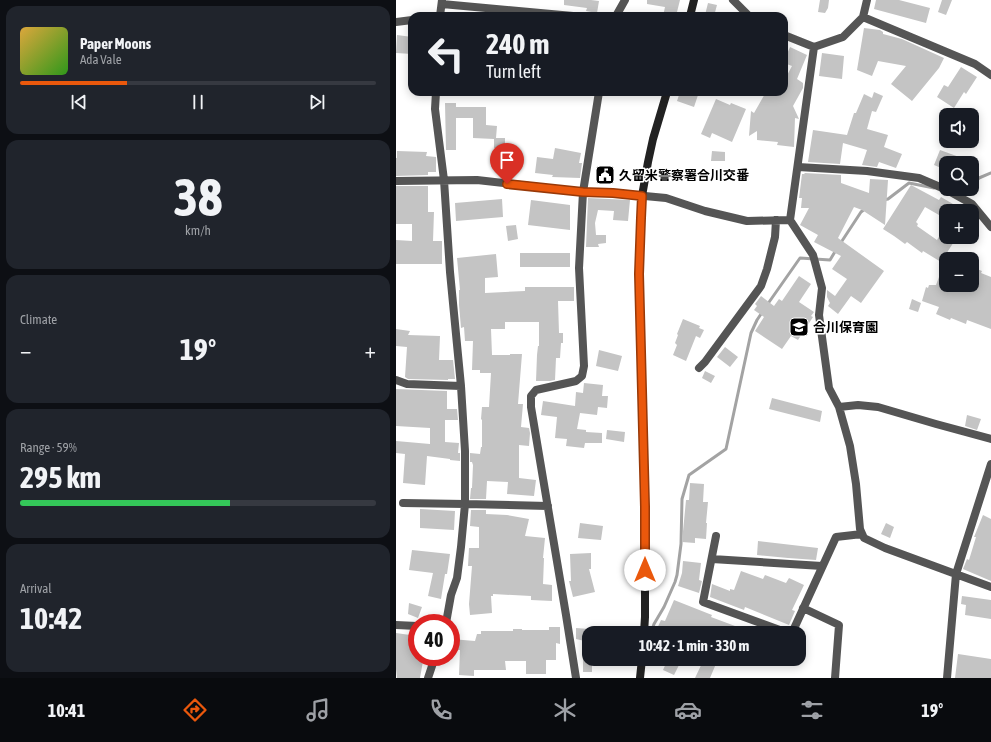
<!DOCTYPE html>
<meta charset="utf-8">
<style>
body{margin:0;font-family:"Asap Condensed","Noto Sans JP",sans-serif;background:#20242c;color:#f1f3f6;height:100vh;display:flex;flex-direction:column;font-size:15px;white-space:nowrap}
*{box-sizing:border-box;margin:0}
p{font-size:13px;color:#9ea1a6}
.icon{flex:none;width:22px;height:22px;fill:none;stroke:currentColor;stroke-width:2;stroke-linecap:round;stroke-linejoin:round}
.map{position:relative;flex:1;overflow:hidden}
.details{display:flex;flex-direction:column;gap:6px;padding:6px;background:#0d0f14;width:396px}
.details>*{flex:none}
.top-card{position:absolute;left:12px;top:12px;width:380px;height:84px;border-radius:12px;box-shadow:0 2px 10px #0003;background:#171b24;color:#f1f3f6;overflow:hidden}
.tools{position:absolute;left:543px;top:108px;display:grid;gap:8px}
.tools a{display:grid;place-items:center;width:40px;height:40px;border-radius:8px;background:#171b24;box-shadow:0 2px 10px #0003;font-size:20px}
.speed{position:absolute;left:12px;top:614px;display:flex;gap:8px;font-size:20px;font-weight:700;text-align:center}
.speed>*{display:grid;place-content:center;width:52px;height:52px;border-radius:50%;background:#171b24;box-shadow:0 2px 10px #0003;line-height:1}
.speed .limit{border:6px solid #d22;background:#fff;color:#111}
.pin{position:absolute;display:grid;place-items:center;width:34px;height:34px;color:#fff;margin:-41px -17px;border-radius:50% 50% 50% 0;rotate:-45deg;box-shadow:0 0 4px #0007}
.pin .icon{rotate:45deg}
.me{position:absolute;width:44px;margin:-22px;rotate:0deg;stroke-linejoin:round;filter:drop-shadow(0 0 3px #0008)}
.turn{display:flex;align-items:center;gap:14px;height:84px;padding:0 12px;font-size:18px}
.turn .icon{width:52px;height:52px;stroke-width:2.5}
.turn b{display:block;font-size:28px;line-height:34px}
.big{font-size:30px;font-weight:700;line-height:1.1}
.details .card{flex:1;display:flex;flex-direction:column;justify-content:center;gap:6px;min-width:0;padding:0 14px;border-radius:12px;background:#20242c}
.details .dial{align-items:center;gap:0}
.dial b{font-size:52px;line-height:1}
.song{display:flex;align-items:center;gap:12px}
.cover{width:48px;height:48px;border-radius:6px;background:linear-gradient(135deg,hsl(40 70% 55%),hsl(110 70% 35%))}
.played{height:4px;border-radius:2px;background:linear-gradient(90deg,#ea580c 30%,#363941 30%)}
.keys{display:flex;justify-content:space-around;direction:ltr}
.heat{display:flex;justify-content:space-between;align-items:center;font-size:22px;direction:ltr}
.charge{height:6px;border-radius:3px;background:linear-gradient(90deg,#34c759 59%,#363941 0)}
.trip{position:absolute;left:186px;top:626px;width:224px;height:40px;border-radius:12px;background:#171b24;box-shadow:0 2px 10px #0003;font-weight:700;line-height:40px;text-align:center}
.menu{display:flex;height:64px;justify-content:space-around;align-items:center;background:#090b0e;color:#9ea1a6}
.menu .icon{width:28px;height:28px}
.menu .active{color:#ea580c}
.menu b{font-size:18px;color:#f1f3f6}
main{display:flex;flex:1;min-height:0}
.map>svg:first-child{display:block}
</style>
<main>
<section class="details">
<div class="card">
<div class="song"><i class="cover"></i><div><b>Paper Moons</b><p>Ada Vale</p></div></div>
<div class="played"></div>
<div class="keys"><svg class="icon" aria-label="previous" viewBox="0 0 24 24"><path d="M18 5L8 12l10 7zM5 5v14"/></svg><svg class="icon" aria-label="pause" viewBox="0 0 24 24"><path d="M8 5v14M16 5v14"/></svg><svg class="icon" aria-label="next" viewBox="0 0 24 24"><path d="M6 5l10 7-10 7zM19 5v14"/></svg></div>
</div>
<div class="card dial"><b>38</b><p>km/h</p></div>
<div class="card"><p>Climate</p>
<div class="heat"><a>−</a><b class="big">19°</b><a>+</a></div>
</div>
<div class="card"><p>Range · 59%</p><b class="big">295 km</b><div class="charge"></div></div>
<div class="card"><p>Arrival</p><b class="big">10:42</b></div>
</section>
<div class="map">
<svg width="595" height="678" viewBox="0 0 595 678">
<rect width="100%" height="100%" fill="#fff"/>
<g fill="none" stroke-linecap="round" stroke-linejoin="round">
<path stroke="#a3a3a3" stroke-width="3" d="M576,186L583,178L595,173
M561,192L569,194L573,189
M487,200L492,199L513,183L538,188
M444,244L465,212L470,208
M371,305L404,258L434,260L440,250
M255,633L258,624L268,607L279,582L281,575L285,544L286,499L293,475L330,449L355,333L361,320L367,311"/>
</g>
<path fill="#c4c4c4" d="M168,0H195L203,1L201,13L190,11L191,8L168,5Z
M251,0H284L280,16H267L269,7L251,4Z
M424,0H433L432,8L429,13L422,12Z
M480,0H503L534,8L530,23L478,9Z
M546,0H556L550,15L542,12Z
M312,3L321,5L318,16L309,15Z
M468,28L484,30L487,32V34L506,39L548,58L543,68L516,101L495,84L510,66L482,61L476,76L461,70Z
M1,35L16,37V54L0,53Z
M394,47L411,55L401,79L407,83V88L397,106L403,119L399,118L398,147L381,145L382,142L361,140V131L353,136L355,111L358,113L370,92H388V81L396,66L388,63V61Z
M426,53L448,56L446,79L423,76Z
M565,67L581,77L570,94L568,92L558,108L541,97L548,85L552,87Z
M284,92H292L302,95L298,107L281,101Z
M478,92L487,96L480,112L476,111L471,129L492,135L488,147L506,154L500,168L483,162L481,167L466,165L471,150L447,143L444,164L412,162L417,130L451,135L458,113H460L468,94L476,98Z
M320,99L334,105L335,103L350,109L336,142L316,133L314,138L305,134Z
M49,103H60V107H90V125L101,126L100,138H109V149L98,148V139L77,138V118H60V150H50Z
M159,148L185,153L183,163H186L184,178L156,177L157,175L139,173L141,157L157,159Z
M544,150L577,162V163H550V170L538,165Z
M1,151L31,152L30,156L40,157V172H32V175L0,176V158H1Z
M316,151L329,152V161H315Z
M409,173L445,175V183L473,193L474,179L492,180L489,225L466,210L458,207L442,238L488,271L465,303L455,296L442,314L432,306L434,303L431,297V290L439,296L451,279L436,269L445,256L418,242L422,235L404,225L413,208H405L406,198H403L406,174H408Z
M515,185L543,200L545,197L569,211H550V219L529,207L520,222L522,224L521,226L541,240L550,225V237H561L545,262L527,251L526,253L511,242L509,244L498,236L487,229Z
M0,186H32V212H38L37,241H46V264H0V240L16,241V224H0Z
M192,198L234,200L232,221L217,220L218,211L202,210L199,223L200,235H210V243L202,244L203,247H190Z
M106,199L107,217L60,221L59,203Z
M135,200L174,205V230L132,225Z
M120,225L122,239L112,241L110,226Z
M124,253H174V267H124Z
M100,254L102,277L89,278V293L129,291V287H178V301H162L163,333H167V343H165L164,358H160L159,380L154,381H140L141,355L142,346H143V322H109V329H95L96,355H114V354H126L122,404H127L125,427L133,428L134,433L133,446L123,445V478L140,480L138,496L111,494L112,482L91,481L90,499H74L75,488H76L77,465L76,462H74V453L84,454L85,447H86V420L85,419L86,407H93L95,373H84V370H76L77,341H69L68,327L65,328L63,305V290H64L61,258Z
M549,261H550V285H576V267L586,271L585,273L595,277V329L571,320L570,324L555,318L554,320L540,314L543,307L526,301L530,287L532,288L533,285H540Z
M403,276L415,284L403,302L418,312L415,316L417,317L402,340L395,336L386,349L359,331L368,317L358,310L361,306L359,304L365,296L378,306L383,299L386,301Z
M516,299L525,303L522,312L513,309Z
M287,319L304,326L303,328L308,330L304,338L300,336L290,361L277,355L281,345L279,343L282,335L281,334Z
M0,329L14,331L12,335L44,336L43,360H57L59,379H52V380L12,379L9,377L11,347L0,346Z
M329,347L342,357L334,367L321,357Z
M203,350L226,356L222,371L200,366Z
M309,371L319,376L315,383L306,378Z
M188,383L207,385L206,396H212L211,408L202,407L201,415L184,413L181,429L190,430V432L206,433V443H189L188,448L170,446L171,439L159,438L161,417L145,415L147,401L179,406L180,392L187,393Z
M0,389L51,391V409H61L62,420H49V442L63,443L62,453H64V461L54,460V459L31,456L29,485L7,483L9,454L0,453V441L34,444V428L0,426Z
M376,398L426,411L424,422L373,409Z
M571,415L585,419L581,430L569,426Z
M211,430L229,432L228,442L210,439Z
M294,483L308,484L307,502H312L310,523H311L310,539L299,538V543L286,542L290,500H293Z
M24,509L59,511L58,530L24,528Z
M75,510H90V514L111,515L133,519L129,536L149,538L147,558H148L147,584L156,585V601L135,600V596L97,594V596H95L96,613L74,615L73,604L76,566H72L73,548H83V527L74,526Z
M587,515L595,519V581L567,569L571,559L573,560L580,537H578Z
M184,523L207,526L205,540L182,538Z
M490,523L498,527L494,538L485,534Z
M362,541L422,548L420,560L392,558L361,555Z
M16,550L54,554L51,574H49L45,599L32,596L37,573L13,570Z
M195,553V569H193L199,592L177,597L173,581H175L174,554Z
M287,561L305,563L303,580L306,581L303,593L282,586L286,573Z
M345,571L367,579L369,575L390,583L393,578L408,585L396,610L399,611L393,625L349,607L348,610L314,597L316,584L334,591V589L338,590Z
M566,596L595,600V619L569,615L570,605L565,604Z
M278,600L316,615L315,617L355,632V633H259L265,620L269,621Z
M13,603L26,607L22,618L12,614Z
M153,627H164V644L160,643V660H150V674H130V661H109L110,670H78V676L63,675L64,650H55V639L79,641L81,634H85V631H117V629H126V630H153Z
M180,628L193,629V642L180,639Z
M0,633L21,636V657H24L23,661H27L24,678H1L0,669Z
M562,654L595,659V678H559Z
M187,659H196V672H187Z
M272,659H286L278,675L267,670Z
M308,659H322L314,678H299Z"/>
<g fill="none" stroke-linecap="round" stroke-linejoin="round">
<path stroke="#555" stroke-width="8" d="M337,0L353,16
M46,4L177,16
M44,16L46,0
M220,16L229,0
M467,17L579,64L595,75
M0,22L16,20
M388,35L418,47L447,37L467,17L471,0
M418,47L394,220L417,255L426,288L423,315L433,388L443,407L454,446L460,484L464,529L468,538L489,548L595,587
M40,92L39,109L48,180L54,272L65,386L69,451V504L65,547L61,578L55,595L50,623
M402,167L471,171L523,178L551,190L576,204L595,227
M0,181L81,180L187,192L217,193L270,198L309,211L351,221L394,220
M303,368L309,362L365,286L371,269L379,237L380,220
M0,380L11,384L65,386
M443,407L462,405L482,407L540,424L595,439
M7,503L69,504L152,506
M320,536L307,602L392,633
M316,559L426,566
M407,608L443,625L439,678
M0,625L21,626
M396,633L440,537L466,534
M32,678L39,657
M180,678L170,615L135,407V396L140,390L180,381L186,376L188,366L183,268L187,192L203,92
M551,678L560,574L595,464"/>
<path stroke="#222" stroke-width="8" d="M294,16L298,0
M248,633L249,617V507L243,274L245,218L246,196L252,162L257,139L271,92
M244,678L246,659"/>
</g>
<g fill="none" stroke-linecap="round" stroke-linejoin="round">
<defs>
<path id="route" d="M111,184L187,192L217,193L246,196L245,218L243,274L249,507V570"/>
</defs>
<use href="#route" stroke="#983908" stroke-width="10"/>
<use href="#route" stroke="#ea580c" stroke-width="7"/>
</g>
<defs>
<symbol id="civic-square" viewBox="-11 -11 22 22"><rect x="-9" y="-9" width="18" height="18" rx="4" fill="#000" stroke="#fff"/><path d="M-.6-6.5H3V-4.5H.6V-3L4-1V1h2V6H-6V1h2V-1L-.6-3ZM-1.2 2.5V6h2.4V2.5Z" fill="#fff"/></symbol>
<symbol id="school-square" viewBox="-11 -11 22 22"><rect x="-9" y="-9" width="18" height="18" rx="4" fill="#000" stroke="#fff"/><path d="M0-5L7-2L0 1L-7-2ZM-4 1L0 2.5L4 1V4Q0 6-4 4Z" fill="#fff"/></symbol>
</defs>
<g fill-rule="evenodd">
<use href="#civic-square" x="198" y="164" width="22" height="22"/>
<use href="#school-square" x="392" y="316" width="22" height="22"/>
</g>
<g text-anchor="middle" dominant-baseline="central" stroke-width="3" stroke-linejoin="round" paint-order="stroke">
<g font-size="13" font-weight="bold" fill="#000" stroke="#fff" text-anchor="start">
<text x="223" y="175">久留米警察署合川交番</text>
<text x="417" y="327">合川保育園</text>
</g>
</g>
</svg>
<div class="tools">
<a><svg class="icon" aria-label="sound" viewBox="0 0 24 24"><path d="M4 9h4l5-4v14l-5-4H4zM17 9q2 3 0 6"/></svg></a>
<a><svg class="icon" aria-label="search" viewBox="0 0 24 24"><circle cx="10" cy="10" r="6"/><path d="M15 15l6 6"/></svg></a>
<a>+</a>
<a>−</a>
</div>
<div class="speed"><div class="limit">40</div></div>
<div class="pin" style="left:111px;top:184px;background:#d93025"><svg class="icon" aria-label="arrive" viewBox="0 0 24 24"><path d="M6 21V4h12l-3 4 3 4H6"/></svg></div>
<svg class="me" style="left:249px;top:570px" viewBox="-20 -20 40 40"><circle r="19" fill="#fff"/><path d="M0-13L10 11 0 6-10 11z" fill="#ea580c"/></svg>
<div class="trip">10:42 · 1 min · 330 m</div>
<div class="top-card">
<div class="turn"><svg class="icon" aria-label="left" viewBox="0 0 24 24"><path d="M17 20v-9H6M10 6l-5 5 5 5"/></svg><div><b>240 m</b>Turn left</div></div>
</div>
</div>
</main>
<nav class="menu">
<b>10:41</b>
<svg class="icon active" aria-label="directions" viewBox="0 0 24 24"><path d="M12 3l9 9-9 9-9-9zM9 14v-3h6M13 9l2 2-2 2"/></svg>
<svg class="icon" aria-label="music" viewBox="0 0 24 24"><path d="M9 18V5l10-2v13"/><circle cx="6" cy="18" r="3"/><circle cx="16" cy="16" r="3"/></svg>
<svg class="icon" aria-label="phone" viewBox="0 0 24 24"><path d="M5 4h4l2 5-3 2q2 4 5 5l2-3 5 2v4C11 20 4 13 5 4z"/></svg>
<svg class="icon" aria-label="climate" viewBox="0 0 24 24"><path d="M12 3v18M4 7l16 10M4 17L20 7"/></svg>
<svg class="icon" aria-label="car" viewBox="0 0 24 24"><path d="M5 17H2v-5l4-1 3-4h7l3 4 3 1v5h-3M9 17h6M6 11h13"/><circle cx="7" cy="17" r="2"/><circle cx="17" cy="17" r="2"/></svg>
<svg class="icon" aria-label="filters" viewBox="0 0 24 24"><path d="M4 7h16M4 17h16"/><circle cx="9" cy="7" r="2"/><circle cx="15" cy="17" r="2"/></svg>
<b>19°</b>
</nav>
